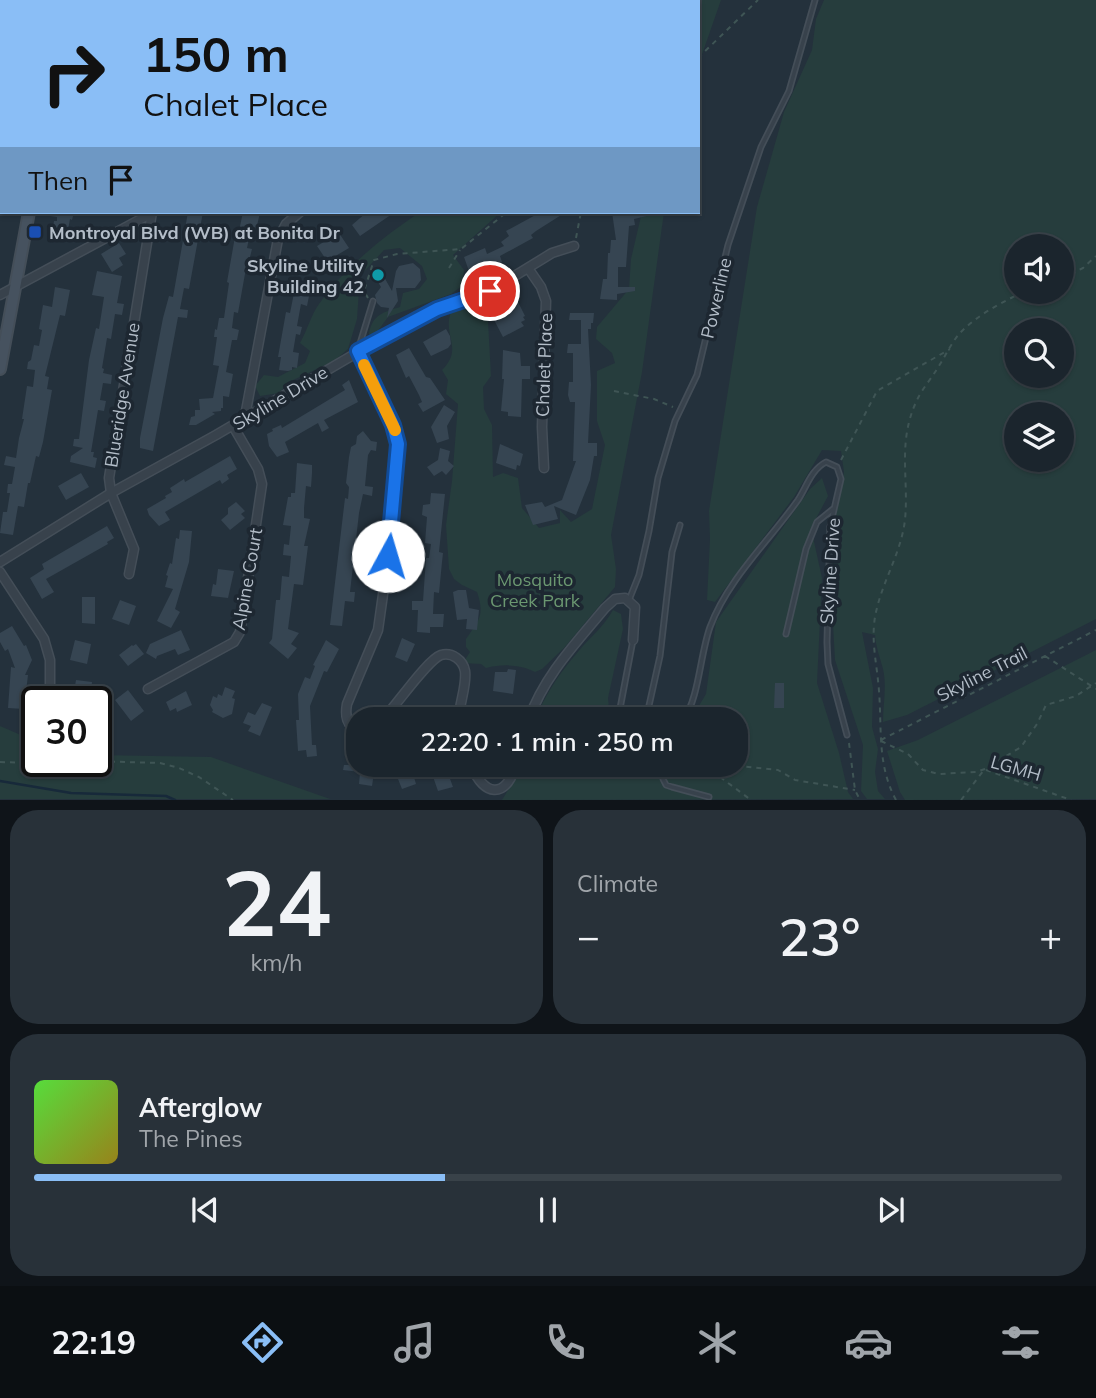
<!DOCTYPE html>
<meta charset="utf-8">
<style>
body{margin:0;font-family:Mulish,sans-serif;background:#283139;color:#f1f3f6;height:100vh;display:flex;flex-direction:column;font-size:26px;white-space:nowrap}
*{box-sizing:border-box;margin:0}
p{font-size:23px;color:#a0a5aa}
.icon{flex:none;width:38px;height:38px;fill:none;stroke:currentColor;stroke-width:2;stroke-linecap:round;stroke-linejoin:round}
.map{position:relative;height:800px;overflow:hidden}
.drawer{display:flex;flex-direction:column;gap:10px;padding:10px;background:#0f1419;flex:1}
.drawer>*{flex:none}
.guide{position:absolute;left:0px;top:0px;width:700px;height:214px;box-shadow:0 2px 5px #0004,0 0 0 2px #394249;background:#8abef6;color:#111;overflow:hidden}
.buttons{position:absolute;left:1004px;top:234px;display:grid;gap:14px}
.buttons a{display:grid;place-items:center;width:70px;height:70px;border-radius:50%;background:#1b252d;box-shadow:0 2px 5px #0004,0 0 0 2px #394249;font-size:35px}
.speed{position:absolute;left:21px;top:686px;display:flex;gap:14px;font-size:35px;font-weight:700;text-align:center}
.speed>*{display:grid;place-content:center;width:91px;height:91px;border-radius:50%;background:#1b252d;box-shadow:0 2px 5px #0004,0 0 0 2px #394249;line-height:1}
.speed .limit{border:4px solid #111;border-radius:10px;background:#fff;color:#111}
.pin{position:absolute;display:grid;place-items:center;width:60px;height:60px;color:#fff;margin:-30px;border:4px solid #fff;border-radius:50%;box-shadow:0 2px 7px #0007}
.me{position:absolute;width:77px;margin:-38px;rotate:6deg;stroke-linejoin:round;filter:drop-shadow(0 0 5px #0008)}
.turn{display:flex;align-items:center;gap:24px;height:147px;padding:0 28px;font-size:32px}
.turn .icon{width:91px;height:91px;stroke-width:2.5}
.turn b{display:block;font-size:49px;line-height:60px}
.then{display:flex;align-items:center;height:66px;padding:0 28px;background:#0003;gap:14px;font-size:26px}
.big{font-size:52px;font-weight:600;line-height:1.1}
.drawer .card{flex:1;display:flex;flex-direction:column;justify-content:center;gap:10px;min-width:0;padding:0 24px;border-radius:28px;background:#283139}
.drawer .dial{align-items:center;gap:0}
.dial b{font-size:91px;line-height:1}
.song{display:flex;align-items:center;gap:21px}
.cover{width:84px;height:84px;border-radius:10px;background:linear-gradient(135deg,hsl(110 70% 55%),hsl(50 70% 35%))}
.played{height:7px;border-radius:4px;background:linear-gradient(90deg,#8abef6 40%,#394249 40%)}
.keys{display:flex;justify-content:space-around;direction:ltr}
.heat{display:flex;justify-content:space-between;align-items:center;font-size:38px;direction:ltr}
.drawer .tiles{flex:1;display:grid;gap:10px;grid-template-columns:1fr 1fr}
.card:last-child{grid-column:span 2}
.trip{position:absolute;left:346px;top:707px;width:402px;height:70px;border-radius:28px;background:#1b252d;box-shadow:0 2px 5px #0004,0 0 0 2px #394249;font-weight:600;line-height:70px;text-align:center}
.menu{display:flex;height:112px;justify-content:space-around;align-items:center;background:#0b0f12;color:#a0a5aa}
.menu .icon{width:49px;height:49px}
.menu .current{color:#8abef6}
.menu b{font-size:32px;color:#f1f3f6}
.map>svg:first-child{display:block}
</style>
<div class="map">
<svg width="1096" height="800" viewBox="0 0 1096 800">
<rect width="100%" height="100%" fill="#24313c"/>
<path fill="#263d3d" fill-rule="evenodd" d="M672,0H721L698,66V2H671Z
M824,0H1096V619L907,715L883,722C883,704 887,687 883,669C880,657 876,648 875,635L862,632L873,688L872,727L878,749L875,772L878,791L885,799H867L861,791L863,745L835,660L830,572L836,515L844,472L841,451L822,450L794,497L715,602L707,600L710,539L709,511L757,207L784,112L812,50L816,19ZM1017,247H1062V292H1017ZM1017,331H1062V376H1017ZM1017,415H1062V460H1017Z
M420,212H501L453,255L464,270L462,286L451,294L388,317L374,336L369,334C372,315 383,312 400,307L403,293L419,289L427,279L422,266L400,248L384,250L360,276L357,319L348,349L334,361L289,382L279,393L260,396L255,386L264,375L278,377L305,363L310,351L300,343C307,331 311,315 319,304C345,267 383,237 420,212Z
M642,212H664L642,372L611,535L616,569L615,587L564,648L542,669L535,672C520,664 502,664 486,668L481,664L463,663L470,652L466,647V639C479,620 485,615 477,592L462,585L454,579L449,569L446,525L452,481L458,404L446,394L448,380L442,370C463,349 444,337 450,315C451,307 458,302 462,295L483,303L488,321L491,376L483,387L484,409L492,425L493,477L503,473L518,478L522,508L539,528L560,523V510L571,522L592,509L605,445L597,421V371L615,363L612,353L596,339L597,327L629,289L631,259Z
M822,478L828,496L811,528L822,578L817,683L839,753L848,792L853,799L502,800L518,774L521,765H737V719H691L706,694L716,622L810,489Z
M613,610L621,614L623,629L608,698L610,719H536C545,694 560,673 577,653C590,637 603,628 613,610Z
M1096,650V799L905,800L900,792L887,751L918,740Z
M0,726L37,742V761H96V755L211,757L330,799H0Z"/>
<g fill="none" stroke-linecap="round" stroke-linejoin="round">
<path stroke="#17293a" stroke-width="2.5" d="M0,781L71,793L166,796L175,800"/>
</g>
<path fill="#364552" d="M50,212H74L72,220L70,219L66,241H51L54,221H57V217L50,216Z
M188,212H203L189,289L184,288L180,309L188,310L187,318L178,317L153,451L140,448V438L163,318L169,296L173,297Z
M243,212H259V217L256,230L251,229L247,248L252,249L250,257H248L238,313L234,312L232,328L239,330L237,340H232L226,372L233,374L229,397L223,396V408H221V411L212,412L215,414L196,425H189L191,417L195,416V410H200L199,399L213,398L219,366L213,365L217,337H214L215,329L217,330L219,318H224L229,283L227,282L236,231H239Z
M367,212H395L360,236L352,225Z
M541,212H566L536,231L531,235L533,238L500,256L502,262L478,273L477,270L470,274L464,257L485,248L487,254L504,246L501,242L509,236L506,231Z
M612,212H651V215L634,219L635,225L629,226L626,267H618V287H635V291L617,294V300L600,299L603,279H607L608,253H610L611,240H616Z
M339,233L349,248L327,261L317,246Z
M119,243L126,254L119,258L123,265L112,272L101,254Z
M413,263L420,269L421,280L415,288H396L398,301L387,318L389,308L381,307L377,303L375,295L381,287L373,274L380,270L392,291L396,271L399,266Z
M97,271L122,276L117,303L124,304L122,315L115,314L111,339L107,338L102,368L104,369L103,373L112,375L111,384L103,383L100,400L106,401L104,411L98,410L91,452H94L93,457L97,458L95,468L70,462L71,456L83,448L73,446L74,439H79L89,360L96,328L99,329L104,297L92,295Z
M296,283L311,286L307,306L301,304L297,326L302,327L300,335L296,334L293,352L299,353L297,368L292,367V370L288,371L279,370L281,357H278L286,312L290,313Z
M55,287L70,290L65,316L60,315L45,376L49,377L47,389L52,390L43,442L39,457L36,456L30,483H28L24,507L18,506L13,535L0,533L3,512H7L10,493H7L8,484H12L15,467L4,465L6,456L16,458L19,438L24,419H22L27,386L33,387L35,370L27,369L28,362L31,360L34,345L39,346L42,330L39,329L43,305L52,307Z
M517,300L525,316L523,317L525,320L521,322L524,326L503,337L493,318L496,315L495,312Z
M570,313H594L593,323H591V329H588L591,385L588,443H597V456H594L590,480L576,515L554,506L558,519L533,525L525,505L542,502L545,507L562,500L576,461H573L575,402H570L568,395L569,382H573V353H567L568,344H581V320H569Z
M446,329L450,336L451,344L448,348L431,356L423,342Z
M409,348L426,377L430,378L445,400L423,412L418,404L422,402L419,395L409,376L406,378L396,355Z
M503,350L520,353L521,366H530V379H522L521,417L508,416V412L501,411L504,379H502Z
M349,380L358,402L324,420L329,428L322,432L318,423L285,442L289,452L277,457L269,446L267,434L273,431L272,429L281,425L282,428L345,390L342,385Z
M444,405L455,412L447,426L449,439L437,443L431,427Z
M363,431L371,441L377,442L376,451L371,450L368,455L365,486L373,487L372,496L363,494L359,513L350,592H355L354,602L345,601L342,626L330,625L345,498L348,499L349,487L346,483L349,457L351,447L356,444L357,436Z
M500,444L523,454L520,466L517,465L516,470L496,463Z
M440,448L450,451L448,461L454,466L446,475L442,471L434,476L427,467L438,460Z
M230,456L237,469L227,475L229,479L222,484L220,480L165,512L170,520L159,526L149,515L147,509L166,498L165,496L172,492L170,488L184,479L185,482Z
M297,463L312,465V473L311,487L306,486L304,508V518L310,519L304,546H308L303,585L294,584L288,629L299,633L291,644L297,648L288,659L269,643L272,639L276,600H280L282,576L289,577L291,556L283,555L284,544L289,545L291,526L283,525L288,497H291V493H295Z
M81,473L89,487L66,500L58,486Z
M431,493L445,494L439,552L443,553L442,562L439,593L434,592L433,614H444L443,627H430V633L417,632L418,610H412V601H423L426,558H429L431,544L425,543L427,517L422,515L423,505L430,504Z
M236,502L245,511L241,514L245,518L230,530L221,520L228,514V508Z
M107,526L114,538L107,542L108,544L46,579L54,592L42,599L30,578L44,569L42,564Z
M180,530L192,531L189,562L175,609L180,612L171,628L157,621L173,589L165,587L168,576L166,575L170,563L172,564L176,538L179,539Z
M218,569L234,571L228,598L211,596L213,584L216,585Z
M458,590H466L469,608L479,610L477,630L466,629L467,619L457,620L453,592Z
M82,597H95V624L82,623Z
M120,600L136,606L129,625L112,619Z
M12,626L24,646L26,645L32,660L25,675H28L24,709L8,708L11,667L15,668L8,649L5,651L0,642V633Z
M181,630L190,650L178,655L175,649L157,656L156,659L146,653L150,644Z
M402,638L415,644L407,662L395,657Z
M75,640L91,644L87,664L70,660Z
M326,640L339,649L327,672L324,671L310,706L312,745H316L317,756L307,757L306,750L298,751L296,720H299L298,694L305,677L310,679L315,666L313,665Z
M136,644L144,654L128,666L119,655L132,645L133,646Z
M508,669L516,670L513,694L493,691L495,672H507Z
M76,680L92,682L90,700L73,698Z
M775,683H784V708H774Z
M225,687L235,691L232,698L235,699L232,714L223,718L212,712L213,710L210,705L213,696L217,698L218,694L222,696Z
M128,690L144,711L131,721L115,700Z
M186,691L192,705L177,712L176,708L170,711L166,702Z
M262,703L272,707L260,736L248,731L251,726L243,723L248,712L255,715Z
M498,705L515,712L512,719H492Z
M344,765H379L378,773H374L372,786L359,784L360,772L343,770Z
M396,765H445L453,787L438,791L430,768L413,774L416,784L402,789L398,779L401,778Z"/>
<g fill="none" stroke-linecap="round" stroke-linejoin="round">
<defs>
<path id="lane" d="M592,2L593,0
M358,350L373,301
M629,600L639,575L649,531L658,478L675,421L697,375L728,245L761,147L789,91L815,0
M786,634L806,549L817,522L833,509
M618,719L633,640
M646,719L660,656L672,552L680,525
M684,719C699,697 700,655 710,627C728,579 769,541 798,500C807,486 811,470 826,462L837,467L841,479L830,527L827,642L828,664L847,735
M703,765L704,772C686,780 679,768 665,775L663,779L666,785L672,787L709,797"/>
<path id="street" d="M223,0L224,2
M233,2L236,0
M437,2V0
M528,268L541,287L546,301L542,427L544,468
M0,295L152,213
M358,351L393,425L398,444L386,573L378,630L347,704C345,715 346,727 359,730
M242,419L246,411L278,239L286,224L300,212
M0,562L111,493L216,435L413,320L449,303L490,291L552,253L574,246
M0,572L44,639L50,660V702
M129,574L134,549L111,493L109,478L152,212
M148,689L234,642L240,632L262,484L258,469L233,426
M383,719C396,706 427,660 441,655C452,652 463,660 465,671C467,686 459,703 459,719
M529,719C544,676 576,643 605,608L615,599L625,598L635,607L633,640
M471,765C484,796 505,800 516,765"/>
<path id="secondary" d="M55,0L56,2
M0,369L29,212"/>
</defs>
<use href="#lane" stroke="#444e58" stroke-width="7"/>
<use href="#street" stroke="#444e58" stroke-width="11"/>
<use href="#secondary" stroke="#444e58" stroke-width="14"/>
<path stroke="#3f5555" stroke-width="2" stroke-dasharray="5 5" stroke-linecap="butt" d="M698,58L758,0
M576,238L581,212
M449,268L460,250
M1062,279L1083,268L1096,256
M368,298L364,291L374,260L397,254L461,249L507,212
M614,391L654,399L673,407
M841,460L877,391L950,349
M1045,656L1096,689
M881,740L1096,630
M881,741L908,754L923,770L939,774L976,772L985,769L1021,747L1037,724L1046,705L1076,696L1096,683
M849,743L855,790L860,800
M90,761L160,763L179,768L199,777L233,800
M0,762L66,764L83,761
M986,770L1071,800
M712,771L751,800
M721,778L726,771L738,766L778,770L795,780L855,790
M896,800C877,765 882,729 879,691C877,663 870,639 876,612C883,580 901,553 905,520C909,477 897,442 917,400C922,389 931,379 937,369C945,357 951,343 960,333C977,315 1001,303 1023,292
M961,800L984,770"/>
<use href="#lane" stroke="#38424c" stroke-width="3.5"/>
<use href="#street" stroke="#38424c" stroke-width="8"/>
<use href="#secondary" stroke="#46525f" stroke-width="10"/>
</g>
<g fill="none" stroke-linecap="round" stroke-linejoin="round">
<defs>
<path id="route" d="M388,556L398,444L393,425L358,351L437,309L490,291"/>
</defs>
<use href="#route" stroke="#114b97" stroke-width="18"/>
<use href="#route" stroke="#1a73e8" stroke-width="12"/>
<path stroke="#f59e0b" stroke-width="12" d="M364,365L395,430"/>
</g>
<rect fill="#1a4fb4" stroke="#1d2731" stroke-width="2.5" x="28" y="225" width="14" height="14" rx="3.5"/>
<circle fill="#0f9aa8" stroke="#1d2731" stroke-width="2.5" cx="378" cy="275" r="7"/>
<g text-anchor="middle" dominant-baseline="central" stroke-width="7" stroke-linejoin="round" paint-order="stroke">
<g font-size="18" font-weight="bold" fill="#b3bdc8" stroke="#1d2731" text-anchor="start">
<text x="49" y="232">Montroyal Blvd (WB) at Bonita Dr</text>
<text x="364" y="265" text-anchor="end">Skyline Utility<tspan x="364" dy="21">Building 42</tspan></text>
</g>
<g font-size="18" fill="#b3bdc8" stroke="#1d2731">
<text transform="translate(716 298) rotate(-77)">Powerline</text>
<text transform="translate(544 365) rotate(-88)">Chalet Place</text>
<text transform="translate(122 395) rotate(-81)">Blueridge Avenue</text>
<text transform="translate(280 398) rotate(-31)">Skyline Drive</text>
<text transform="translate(830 571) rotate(-86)">Skyline Drive</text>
<text transform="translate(247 579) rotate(-80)">Alpine Court</text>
<text transform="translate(982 674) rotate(-27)">Skyline Trail</text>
<text transform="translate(1016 768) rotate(16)">LGMH</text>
</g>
<g font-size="18" fill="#6b9871" stroke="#1d2731">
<text x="535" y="579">Mosquito<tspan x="535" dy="21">Creek Park</tspan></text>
</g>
</g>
</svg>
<div class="buttons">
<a><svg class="icon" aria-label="sound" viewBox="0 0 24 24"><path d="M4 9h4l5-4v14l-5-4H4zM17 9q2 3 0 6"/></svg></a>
<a><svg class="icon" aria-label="search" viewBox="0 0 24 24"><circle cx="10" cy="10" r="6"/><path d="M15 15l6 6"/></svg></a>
<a><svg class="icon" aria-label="layers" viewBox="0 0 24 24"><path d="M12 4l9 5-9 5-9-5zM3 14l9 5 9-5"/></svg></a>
</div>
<div class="speed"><div class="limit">30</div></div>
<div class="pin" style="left:490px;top:291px;background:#d93025"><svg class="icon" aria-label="arrive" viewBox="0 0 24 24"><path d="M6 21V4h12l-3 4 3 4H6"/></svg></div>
<svg class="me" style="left:388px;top:556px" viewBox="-20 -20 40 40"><circle r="19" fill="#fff"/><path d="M0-13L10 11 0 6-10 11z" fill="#1a73e8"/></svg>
<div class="trip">22:20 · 1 min · 250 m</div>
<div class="guide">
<div class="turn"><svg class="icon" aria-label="right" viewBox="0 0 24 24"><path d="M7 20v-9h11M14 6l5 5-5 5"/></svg><div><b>150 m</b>Chalet Place</div></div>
<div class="then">Then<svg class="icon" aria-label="arrive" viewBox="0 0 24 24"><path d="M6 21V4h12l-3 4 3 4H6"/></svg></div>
</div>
</div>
<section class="drawer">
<div class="tiles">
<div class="card dial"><b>24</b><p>km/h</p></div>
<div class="card"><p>Climate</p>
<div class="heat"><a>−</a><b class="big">23°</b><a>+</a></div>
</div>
<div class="card">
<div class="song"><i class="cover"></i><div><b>Afterglow</b><p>The Pines</p></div></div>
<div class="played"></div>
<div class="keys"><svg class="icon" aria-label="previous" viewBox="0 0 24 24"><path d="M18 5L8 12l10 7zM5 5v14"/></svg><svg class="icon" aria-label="pause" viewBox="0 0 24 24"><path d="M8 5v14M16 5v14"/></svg><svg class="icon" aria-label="next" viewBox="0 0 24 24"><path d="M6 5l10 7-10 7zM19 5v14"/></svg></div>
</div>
</div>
</section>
<nav class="menu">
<b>22:19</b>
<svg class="icon current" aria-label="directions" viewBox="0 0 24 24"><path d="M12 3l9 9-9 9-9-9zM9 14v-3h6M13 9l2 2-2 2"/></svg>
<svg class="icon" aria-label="music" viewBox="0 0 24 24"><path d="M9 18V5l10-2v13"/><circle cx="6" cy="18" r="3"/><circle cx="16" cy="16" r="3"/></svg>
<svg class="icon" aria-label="phone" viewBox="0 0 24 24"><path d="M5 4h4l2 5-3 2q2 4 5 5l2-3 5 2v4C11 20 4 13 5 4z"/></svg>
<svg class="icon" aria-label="climate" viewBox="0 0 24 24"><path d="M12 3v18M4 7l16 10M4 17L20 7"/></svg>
<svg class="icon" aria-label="car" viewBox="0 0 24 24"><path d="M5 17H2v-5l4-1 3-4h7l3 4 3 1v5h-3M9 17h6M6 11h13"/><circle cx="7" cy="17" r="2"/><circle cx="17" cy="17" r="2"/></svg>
<svg class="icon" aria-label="filters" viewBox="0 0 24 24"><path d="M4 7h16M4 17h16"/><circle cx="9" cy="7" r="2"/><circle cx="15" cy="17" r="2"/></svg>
</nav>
